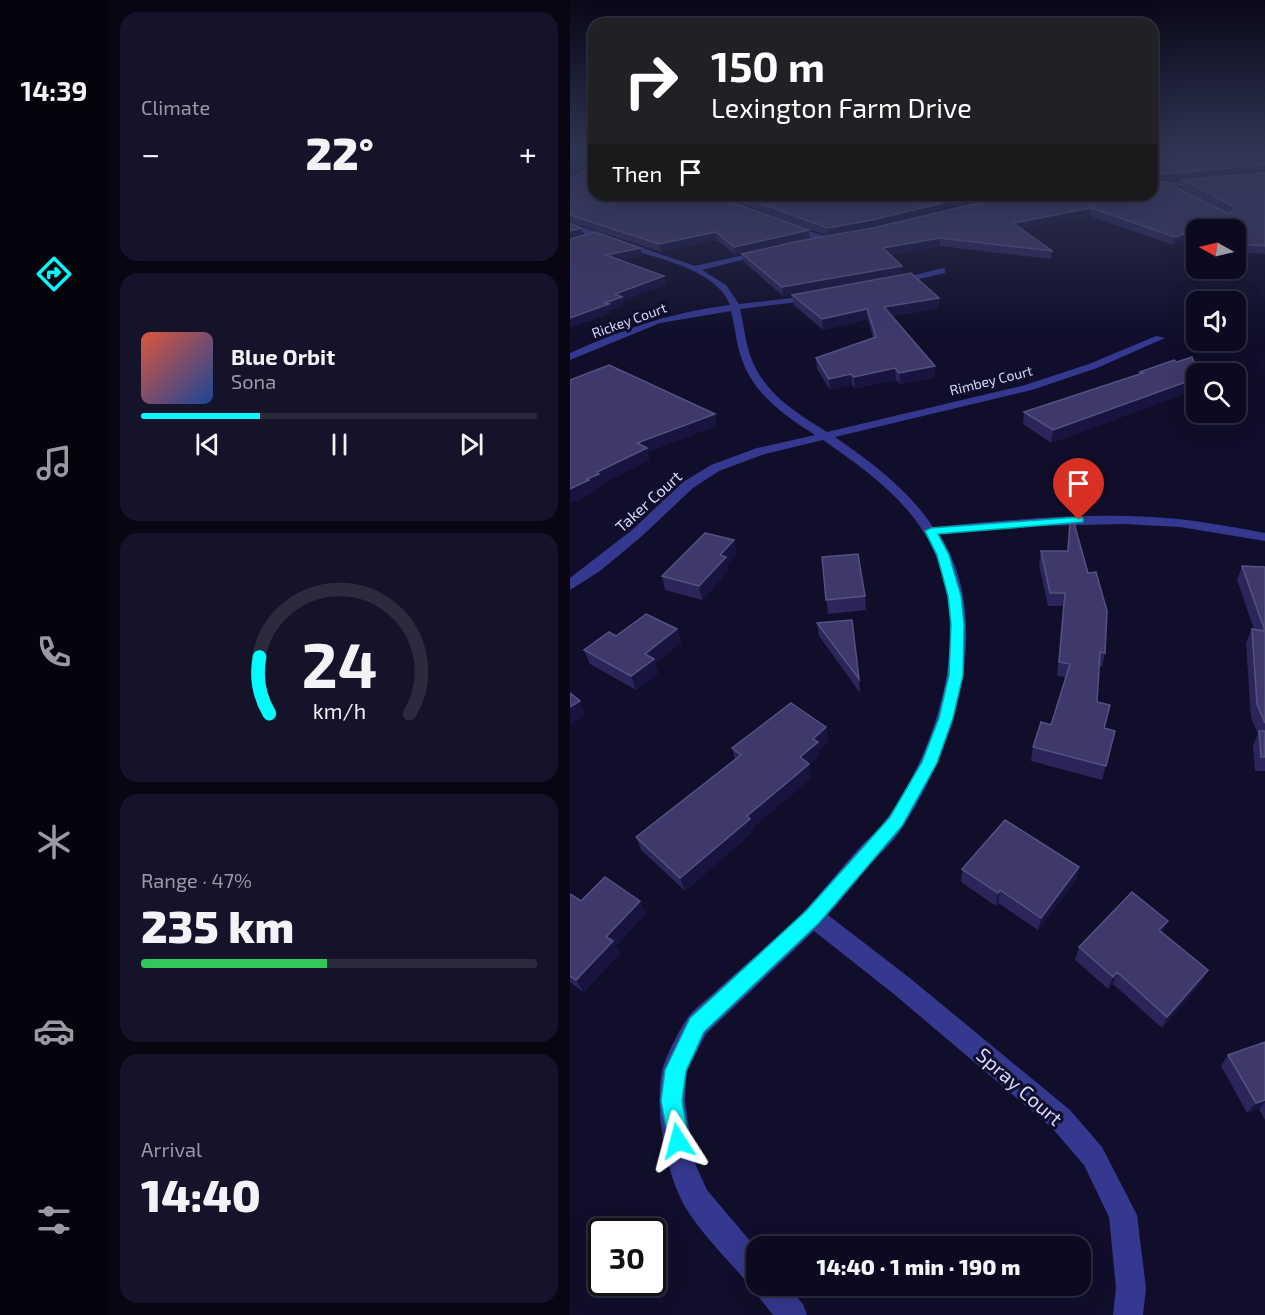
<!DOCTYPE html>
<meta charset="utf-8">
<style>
body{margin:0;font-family:"Exo 2",sans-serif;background:#151329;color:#f1f3f6;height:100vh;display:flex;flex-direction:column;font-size:22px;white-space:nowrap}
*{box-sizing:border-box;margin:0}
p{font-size:20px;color:#9a9aa5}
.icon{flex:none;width:33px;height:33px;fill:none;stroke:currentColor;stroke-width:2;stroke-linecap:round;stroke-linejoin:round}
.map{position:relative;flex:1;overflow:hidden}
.drawer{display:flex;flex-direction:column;gap:12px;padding:12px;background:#070612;width:462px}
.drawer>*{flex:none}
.guide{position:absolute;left:18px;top:18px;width:570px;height:183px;border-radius:18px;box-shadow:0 6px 24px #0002,0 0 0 2px #2c2b3e;background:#202124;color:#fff;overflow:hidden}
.needle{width:39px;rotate:278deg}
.tools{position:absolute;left:616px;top:219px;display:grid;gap:12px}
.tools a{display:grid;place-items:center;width:60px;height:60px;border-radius:12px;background:#0c0a20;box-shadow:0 6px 24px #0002,0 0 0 2px #2c2b3e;font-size:30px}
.speed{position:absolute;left:18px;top:1218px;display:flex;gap:12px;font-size:30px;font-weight:700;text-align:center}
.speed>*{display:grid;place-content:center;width:78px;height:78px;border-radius:50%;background:#0c0a20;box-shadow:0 6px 24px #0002,0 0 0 2px #2c2b3e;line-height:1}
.speed .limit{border:3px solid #111;border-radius:9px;background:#fff;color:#111}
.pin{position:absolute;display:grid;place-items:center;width:51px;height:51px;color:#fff;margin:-62px -26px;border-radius:50% 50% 50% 0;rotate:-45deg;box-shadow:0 0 6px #0007}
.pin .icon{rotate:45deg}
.me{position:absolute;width:66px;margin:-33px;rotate:351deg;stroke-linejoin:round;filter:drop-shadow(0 0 4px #0008)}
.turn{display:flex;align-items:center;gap:21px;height:126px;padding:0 24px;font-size:27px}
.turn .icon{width:78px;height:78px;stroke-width:2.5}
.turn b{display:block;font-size:42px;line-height:51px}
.then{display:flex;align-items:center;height:57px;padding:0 24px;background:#0003;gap:12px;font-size:22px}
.big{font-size:45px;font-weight:800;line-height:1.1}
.drawer .card{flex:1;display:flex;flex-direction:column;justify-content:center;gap:9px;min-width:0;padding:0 21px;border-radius:18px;background:#151329}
.drawer .dial{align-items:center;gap:0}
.dial svg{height:156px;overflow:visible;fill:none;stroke:#2c2b3e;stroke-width:7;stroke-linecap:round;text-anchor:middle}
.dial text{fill:#f1f3f6;stroke:none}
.song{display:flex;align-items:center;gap:18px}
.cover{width:72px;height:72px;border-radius:9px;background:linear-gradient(135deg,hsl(10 70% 55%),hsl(220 70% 35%))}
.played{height:6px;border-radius:3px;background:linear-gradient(90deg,#03fbff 30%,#2c2b3e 30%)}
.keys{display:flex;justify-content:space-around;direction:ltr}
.heat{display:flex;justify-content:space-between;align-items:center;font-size:33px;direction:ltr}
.charge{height:9px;border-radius:4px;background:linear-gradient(90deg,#34c759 47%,#2c2b3e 0)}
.trip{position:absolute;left:176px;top:1236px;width:345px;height:60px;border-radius:18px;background:#0c0a20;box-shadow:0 6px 24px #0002,0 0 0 2px #2c2b3e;font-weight:800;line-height:60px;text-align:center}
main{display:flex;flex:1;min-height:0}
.tabs{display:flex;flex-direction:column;width:108px;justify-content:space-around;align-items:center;background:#05040d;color:#9a9aa5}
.tabs .icon{width:42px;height:42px}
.tabs .active{color:#03fbff}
.tabs b{font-size:27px;color:#f1f3f6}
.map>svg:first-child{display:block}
</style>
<main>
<nav class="tabs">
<b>14:39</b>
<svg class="icon active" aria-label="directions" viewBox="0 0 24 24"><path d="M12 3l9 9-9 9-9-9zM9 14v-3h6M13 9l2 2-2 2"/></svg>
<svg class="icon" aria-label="music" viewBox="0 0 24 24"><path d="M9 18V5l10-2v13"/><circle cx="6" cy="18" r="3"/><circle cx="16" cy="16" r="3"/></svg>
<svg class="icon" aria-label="phone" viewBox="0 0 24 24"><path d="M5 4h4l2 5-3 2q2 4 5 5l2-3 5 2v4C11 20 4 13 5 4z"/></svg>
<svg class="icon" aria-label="climate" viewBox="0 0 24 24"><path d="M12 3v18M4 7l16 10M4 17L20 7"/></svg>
<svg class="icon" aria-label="car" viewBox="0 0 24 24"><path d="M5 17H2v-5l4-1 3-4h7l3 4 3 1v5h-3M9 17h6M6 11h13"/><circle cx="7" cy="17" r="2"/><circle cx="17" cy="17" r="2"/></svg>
<svg class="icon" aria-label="filters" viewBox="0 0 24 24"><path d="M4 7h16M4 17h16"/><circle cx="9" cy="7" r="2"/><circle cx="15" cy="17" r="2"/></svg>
</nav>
<section class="drawer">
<div class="card"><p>Climate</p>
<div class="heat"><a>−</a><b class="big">22°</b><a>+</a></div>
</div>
<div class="card">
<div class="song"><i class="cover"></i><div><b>Blue Orbit</b><p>Sona</p></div></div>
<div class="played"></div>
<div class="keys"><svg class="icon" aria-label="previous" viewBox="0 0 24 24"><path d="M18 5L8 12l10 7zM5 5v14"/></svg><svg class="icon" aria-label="pause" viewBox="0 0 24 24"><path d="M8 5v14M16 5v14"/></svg><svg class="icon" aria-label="next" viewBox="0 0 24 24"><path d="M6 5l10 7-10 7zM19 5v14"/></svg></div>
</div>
<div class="card dial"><svg viewBox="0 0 100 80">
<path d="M14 69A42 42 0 1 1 86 69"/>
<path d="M14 69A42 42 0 0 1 9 40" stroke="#03fbff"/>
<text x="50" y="56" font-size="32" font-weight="700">24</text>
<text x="50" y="72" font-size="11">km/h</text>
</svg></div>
<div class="card"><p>Range · 47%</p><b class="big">235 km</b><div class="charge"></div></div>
<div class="card"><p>Arrival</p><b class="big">14:40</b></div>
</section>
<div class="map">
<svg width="695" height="1315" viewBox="0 0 695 1315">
<rect width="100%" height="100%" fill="#100e2a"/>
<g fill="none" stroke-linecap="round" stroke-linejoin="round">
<path fill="#34388e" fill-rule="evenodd" d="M637,180L635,183L582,188V184Z
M0,223L125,266L196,250V254L132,270L156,285L169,304L248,295V299L245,300L170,309C174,325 175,340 180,355C193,393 225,412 257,432L455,385L519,364L586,336L595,338L527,368L462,390L265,437C302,463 338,489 363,527C436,520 509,513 582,517C620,519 658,526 695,533V541L610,527L553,524L471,526L369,534C426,620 384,750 332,828C325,840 315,849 305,859C289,877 274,897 258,915L341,979L500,1110L532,1147L567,1215L576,1288L573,1315H543L546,1288L539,1217L514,1165L482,1128L325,995L244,931L136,1034L117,1071L115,1101L124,1161L137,1190L186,1248V1286H217L233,1304L237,1315H203L188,1296L184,1285L176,1281C157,1259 132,1234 117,1210C96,1176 84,1111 92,1071C95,1058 111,1026 119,1016C127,1006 140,997 149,988C178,962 209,937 236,909C255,889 272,867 290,847C300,837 310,828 318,817C377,733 412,598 339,512C315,483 283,461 253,440L195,454L149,471L123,488L72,536L30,571L0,590V578L62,530L113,482L141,465L187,448L245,435C214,415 183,394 171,357C166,342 165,326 161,311L90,323L0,360V353C56,328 99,313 160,305C146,268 82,257 48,246C32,241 16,234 0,228Z
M219,225L261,238L262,240L255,242L216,229L215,227Z
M372,268L375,269V273L323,285L319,282Z"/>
</g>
<path fill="#2b2559" d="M695,153V161H690L695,162V172L582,182Z
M695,173V254L666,252V230H627V238L603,245L520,216L451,229L482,251L481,259L370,246L320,255L332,266V274L369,298L368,308L322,316L365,377L330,384L326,380L285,388L282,385L260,390L247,369L246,358L303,338L298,319L253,330L224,305L222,295L284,283L213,296L174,262L172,254L303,228L446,196L428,197L303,228L258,236L147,195H293L301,198L315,195H582L659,214H660L612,188L613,180Z
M0,179L240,238L165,255L147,240L91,252L0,222Z
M570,372L627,374V389L481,443L453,424L454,412L570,374Z
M500,523L535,653L532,667L529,666L527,702L534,728L545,731L532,780L461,761L463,747L481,725L496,677L487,676L493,606H478L469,565L471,551H497Z
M164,540L167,554L157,564L158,571L132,600L95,590L92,576Z
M252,557L295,596L296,610L258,614Z
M672,566L695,567V771H685L683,745L688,734L681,718L676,643L682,629H684L667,580Z
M247,623L289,679L290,693L249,636Z
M107,629L111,643L85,663L88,673L66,690L20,664L14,650Z
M256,727L258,741L249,749V756L239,765L241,778L182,828L183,832L115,891L71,850L66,837L165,760L162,748Z
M509,867L506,880L468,930L428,903L426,906L391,882L392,869Z
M0,894L11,901L76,914L45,946L50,954L13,992L0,982Z
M593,933L632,982L592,1028L543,984L538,989L505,960L509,947Z
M695,1042V1120L689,1109L677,1113L651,1066L658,1055Z"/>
<path fill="#18143f" d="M695,165V172L582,182V175Z
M406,195H455L428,197L303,228L258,236V228Z
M521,208L520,216L442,231L443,223Z
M646,225L645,230H630Z
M11,228L13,236L0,239V231Z
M239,230L240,238L165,255L164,247Z
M627,230V238L603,245L605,237Z
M146,232L147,240L91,252L89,244Z
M370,238V246L313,257V248Z
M71,248L72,256L38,263L36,255Z
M332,266V275L213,296L212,287Z
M94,276L96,285L53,301L54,306L41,310V313L0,328V318L35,303L45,294Z
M369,298L368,308L314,317V307Z
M297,309L298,319L253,330L252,319Z
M365,366V377L330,384L329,373Z
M325,368L326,380L285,388L284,377Z
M281,374L282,385L260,390L259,379Z
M627,378V389L481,443L483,430Z
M145,414L147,426L78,452L80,460L32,484L33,486L23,491V493L0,504V489L17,479L67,443Z
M164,540L167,554L157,564L158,571L132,600L129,586L150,555Z
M107,629L111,643L85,663L88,673L66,690L61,676L75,654Z
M10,701L15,715L0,725V707Z
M256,727L258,741L249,749V756L239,765L241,778L182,828L183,832L115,891L110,878L177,816L230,757L243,739Z
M509,867L506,880L468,930L471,918Z
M430,890L428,903L426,906L428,893Z
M70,901L76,914L45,946L50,954L13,992L6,980L36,937Z
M598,921L592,934L589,930Z
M638,970L632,982L592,1028L597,1017Z
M547,972L543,984L538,989L543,977Z
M695,1100V1102L689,1109L677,1113L686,1103Z"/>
<path fill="#3e386b" stroke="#565182" stroke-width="1.5" d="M582,153H695V154L690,155L689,161L695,162V165L582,175Z
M24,167V195H142L239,230L164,247L146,232L89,244L0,215V179Z
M695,173V213H693H695V246L666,244V230H648L646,225L627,230L605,237L521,208L443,223L482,251L370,238L313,248L332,266L212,287L172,254L229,241L303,228L430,198L450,195H582V182H596L659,214L664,210L663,206L613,180Z
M166,195H293L301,198L315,195H406L302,220L258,228Z
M0,223L11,228L0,231Z
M25,232L71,248L36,255L94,276L45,294L52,297L35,303L39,304L0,318V239Z
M341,273L369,298L314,307L365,366L329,373L325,368L284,377L281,374L259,379L246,358L306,337L297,309L252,319L222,295Z
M622,357L628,372L631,374H627V378L483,430L454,412L573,373L570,372L604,360L607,362Z
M39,365L145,414L67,443L77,448L27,472L29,474L17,479L19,480L0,489V380Z
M500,523H504L518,573L526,572L537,611L535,653L530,652L527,702L540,705L534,728L545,731L536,766L463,747L471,722L481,725L500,664L489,662L495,593H480L471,551H498Z
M135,533L164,540L150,555L156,557L129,586L92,576Z
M288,554L295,596L256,600L252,557Z
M672,566L695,567V723L687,704L682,629L695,631Z
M76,614L107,629L75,654L84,659L61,676L14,650L39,632L46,636Z
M282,620L289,679L247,623Z
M0,693L10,701L0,707Z
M221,703L256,727L243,739L248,742L230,757L239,764L177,816L180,819L110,878L66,837L171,755L162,748Z
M689,731H695V757H691Z
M435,820L509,867L471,918L430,890L428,893L392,869Z
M35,877L70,901L36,937L43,941L6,980L0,976V894L11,901Z
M562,892L598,921L589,930L638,970L597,1017L547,972L543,977L509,947Z
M695,1042V1100L686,1103L658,1055Z"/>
<linearGradient id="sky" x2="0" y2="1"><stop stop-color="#090817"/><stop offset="0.45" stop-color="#313655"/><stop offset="1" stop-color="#313655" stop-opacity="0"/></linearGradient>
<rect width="695" height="337" fill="url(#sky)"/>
<path fill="#03fbff" stroke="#02a3a6" stroke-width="1.5" d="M509,517L513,518V522L368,534L379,555L391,596L394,624L393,675L383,718L367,763L332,826L249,923L134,1032L116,1071L112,1101L119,1141L116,1149L108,1152L100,1149L91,1101L95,1070L120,1018L236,911L320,817L352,762L369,718L379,675L381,624L378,596L367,555L355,531L361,528Z"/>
<g text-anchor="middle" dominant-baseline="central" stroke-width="6" stroke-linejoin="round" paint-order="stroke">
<g font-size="14" fill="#d8d7ff" stroke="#100e2a">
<text transform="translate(59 320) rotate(-20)">Rickey Court</text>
<text transform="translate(421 380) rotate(-14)">Rimbey Court</text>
</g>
<g font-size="16" fill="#d8d7ff" stroke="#100e2a">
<text transform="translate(78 501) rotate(-42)">Taker Court</text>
</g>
<g font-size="20" fill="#d8d7ff" stroke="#100e2a">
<text transform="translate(450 1086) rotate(41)">Spray Court</text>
</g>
</g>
</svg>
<div class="tools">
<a><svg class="needle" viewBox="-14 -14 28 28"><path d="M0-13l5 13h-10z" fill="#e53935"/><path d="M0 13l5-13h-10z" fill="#9a9aa5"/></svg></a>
<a><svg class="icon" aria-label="sound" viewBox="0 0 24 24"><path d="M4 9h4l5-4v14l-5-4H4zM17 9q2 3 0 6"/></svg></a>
<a><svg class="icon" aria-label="search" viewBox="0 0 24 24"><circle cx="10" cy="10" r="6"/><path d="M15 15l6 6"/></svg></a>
</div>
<div class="speed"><div class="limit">30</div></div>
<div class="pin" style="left:509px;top:520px;background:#d93025"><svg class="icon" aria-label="arrive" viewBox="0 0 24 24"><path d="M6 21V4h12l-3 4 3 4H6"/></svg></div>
<svg class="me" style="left:108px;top:1141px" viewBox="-20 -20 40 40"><path d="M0-17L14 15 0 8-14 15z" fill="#03fbff" stroke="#fff" stroke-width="4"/></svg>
<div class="trip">14:40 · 1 min · 190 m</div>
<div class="guide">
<div class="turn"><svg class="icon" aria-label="right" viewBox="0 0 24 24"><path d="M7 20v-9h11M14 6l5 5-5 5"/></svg><div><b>150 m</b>Lexington Farm Drive</div></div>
<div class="then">Then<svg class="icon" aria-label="arrive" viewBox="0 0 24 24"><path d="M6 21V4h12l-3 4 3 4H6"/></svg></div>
</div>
</div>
</main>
